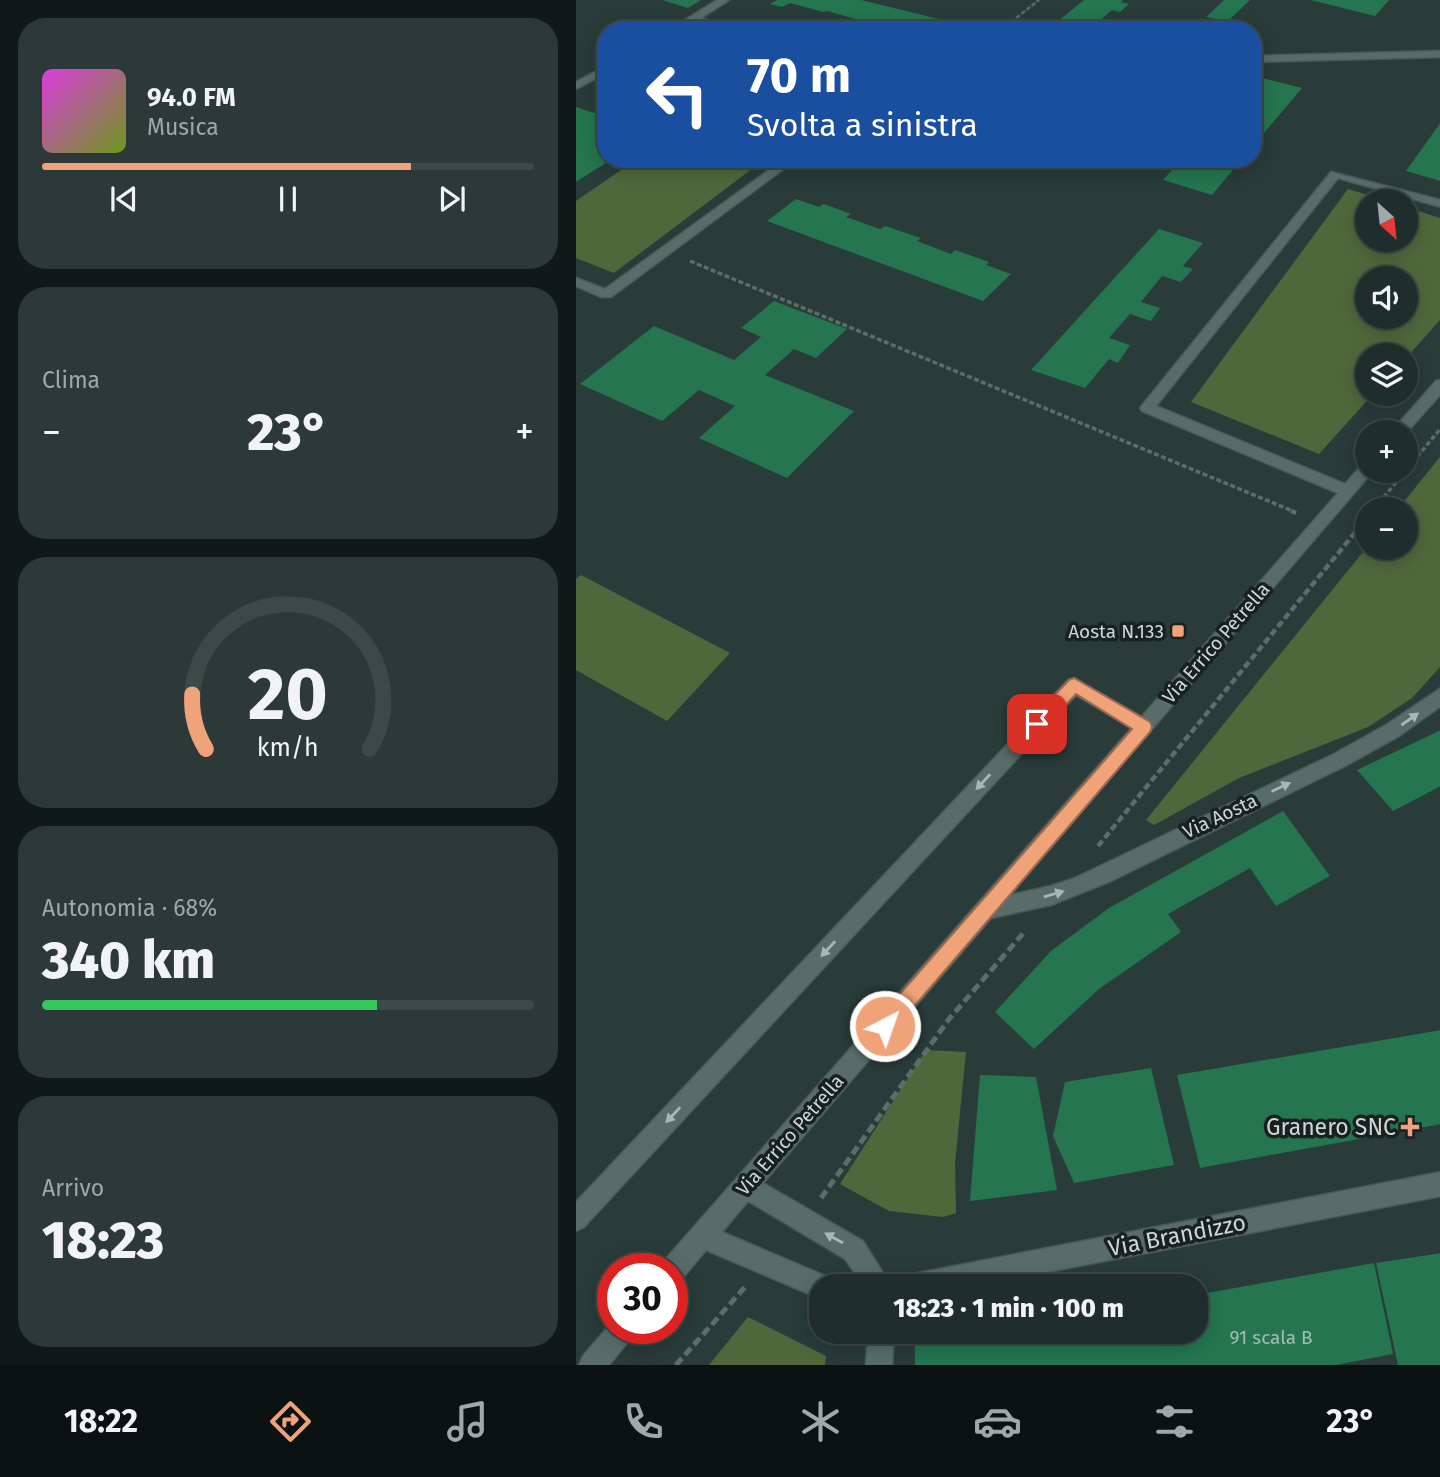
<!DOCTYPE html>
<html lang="it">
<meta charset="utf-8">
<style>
body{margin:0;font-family:"Fira Sans",sans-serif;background:#2c3938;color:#f1f3f6;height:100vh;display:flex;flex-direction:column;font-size:26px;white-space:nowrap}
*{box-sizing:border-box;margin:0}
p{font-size:23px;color:#a1a8a9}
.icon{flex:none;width:38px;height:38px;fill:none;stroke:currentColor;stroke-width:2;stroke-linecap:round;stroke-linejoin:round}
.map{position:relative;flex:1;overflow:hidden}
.sheet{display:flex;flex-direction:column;gap:18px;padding:18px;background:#111918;width:576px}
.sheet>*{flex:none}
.guide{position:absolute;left:21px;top:21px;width:665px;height:147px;border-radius:28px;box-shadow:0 4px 18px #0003,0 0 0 2px #3c4948;background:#1a4fa0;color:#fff;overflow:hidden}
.needle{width:46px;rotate:153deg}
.fabs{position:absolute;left:779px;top:189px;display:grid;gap:14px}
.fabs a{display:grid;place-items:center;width:63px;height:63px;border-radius:50%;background:#1f2d2c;box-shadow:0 4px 18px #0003,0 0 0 2px #3c4948;font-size:35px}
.speed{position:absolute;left:21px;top:1253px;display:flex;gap:14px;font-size:35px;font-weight:700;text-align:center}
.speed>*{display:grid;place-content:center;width:91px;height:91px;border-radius:50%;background:#1f2d2c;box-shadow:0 4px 18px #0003,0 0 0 2px #3c4948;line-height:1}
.speed .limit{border:10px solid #d22;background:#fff;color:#111}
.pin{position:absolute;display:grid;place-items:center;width:60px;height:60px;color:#fff;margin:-30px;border-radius:14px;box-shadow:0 4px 10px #0006}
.me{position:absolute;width:77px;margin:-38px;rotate:41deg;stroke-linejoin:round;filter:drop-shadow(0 0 5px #0008)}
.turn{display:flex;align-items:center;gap:24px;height:147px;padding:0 35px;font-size:32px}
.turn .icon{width:91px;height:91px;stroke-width:2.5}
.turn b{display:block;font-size:49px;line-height:60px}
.big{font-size:52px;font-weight:800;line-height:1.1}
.sheet .tile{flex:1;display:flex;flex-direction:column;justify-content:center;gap:10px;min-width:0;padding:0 24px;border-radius:28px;background:#2c3938}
.sheet .dial{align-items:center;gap:0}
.dial svg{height:182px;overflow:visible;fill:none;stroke:#3c4948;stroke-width:7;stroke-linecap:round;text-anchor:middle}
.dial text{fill:#f1f3f6;stroke:none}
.song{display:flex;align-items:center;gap:21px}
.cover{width:84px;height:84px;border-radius:10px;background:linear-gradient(135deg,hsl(300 70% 55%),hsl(80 70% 35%))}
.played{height:7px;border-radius:4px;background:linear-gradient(90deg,#f0a279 75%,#3c4948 75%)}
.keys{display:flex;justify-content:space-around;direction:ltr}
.heat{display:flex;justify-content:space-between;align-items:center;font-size:38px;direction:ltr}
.charge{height:10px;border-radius:5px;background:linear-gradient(90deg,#34c759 68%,#3c4948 0)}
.trip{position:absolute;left:233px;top:1274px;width:399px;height:70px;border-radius:28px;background:#1f2d2c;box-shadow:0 4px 18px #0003,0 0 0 2px #3c4948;font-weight:800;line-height:70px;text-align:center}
.dock{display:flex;height:112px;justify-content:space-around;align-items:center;background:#0c1212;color:#a1a8a9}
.dock .icon{width:49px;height:49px}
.dock .active{color:#f0a279}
.dock b{font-size:32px;color:#f1f3f6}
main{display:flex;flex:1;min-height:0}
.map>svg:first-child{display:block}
</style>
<main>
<section class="sheet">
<div class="tile">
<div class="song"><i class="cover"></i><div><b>94.0 FM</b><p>Musica</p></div></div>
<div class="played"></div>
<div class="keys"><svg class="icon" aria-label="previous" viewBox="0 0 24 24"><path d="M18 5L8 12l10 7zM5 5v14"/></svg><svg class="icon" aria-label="pause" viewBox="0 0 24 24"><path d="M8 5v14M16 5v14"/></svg><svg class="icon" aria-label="next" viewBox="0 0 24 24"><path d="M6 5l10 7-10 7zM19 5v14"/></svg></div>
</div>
<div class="tile"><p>Clima</p>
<div class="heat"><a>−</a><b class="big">23°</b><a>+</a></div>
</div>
<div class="tile dial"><svg viewBox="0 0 100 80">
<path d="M14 69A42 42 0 1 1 86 69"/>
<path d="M14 69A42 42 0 0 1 8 45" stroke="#f0a279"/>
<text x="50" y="56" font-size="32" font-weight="700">20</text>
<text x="50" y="72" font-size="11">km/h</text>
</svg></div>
<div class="tile"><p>Autonomia · 68%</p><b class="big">340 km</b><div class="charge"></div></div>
<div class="tile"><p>Arrivo</p><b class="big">18:23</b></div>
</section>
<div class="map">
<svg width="865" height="1365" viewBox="0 0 865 1365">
<rect width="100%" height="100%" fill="#293c3a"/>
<path fill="#4f683b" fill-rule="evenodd" d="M61,159H189L38,273L0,258V201Z
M772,189L812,201H791V240H830V207L864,218V320L830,358V355H791V394H797L743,454L615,402ZM830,278V317H791V278Z
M864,457V667L836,698L792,727L663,778L578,825L570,820L791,547L830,548V509H822Z
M5,575L154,653L91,721L0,670V579Z
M350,1050L390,1052L379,1163L380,1213L367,1217L313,1211L264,1184Z
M172,1317L250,1356L249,1365H133Z"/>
<path fill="#247550" d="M86,0H125L112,8Z
M201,0H285L367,20L353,30H303L308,27L251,11L247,12L214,3L206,7L194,4Z
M508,0H547L545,2L553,4L544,12L536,10L513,30H463L470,25L476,26Z
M648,0H674L651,22L630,17Z
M735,0H813L799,16Z
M682,77L726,88L677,146V81Z
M0,107L30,117V159H36L0,182Z
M865,122V181L830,171Z
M606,159H666L636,195L587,180Z
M220,199L243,207L248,204L275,214L270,217L304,229L309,226L345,238L341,241L375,254L379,250L413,262L410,265L435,274L407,301L191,221Z
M583,229L627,243L607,266L617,269L605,282L586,276L565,302L584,308L575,321L554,314L533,338L554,345L542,363L533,359L509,388L455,370Z
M198,301L271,329L240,358L218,349L189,375L278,411L211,478L123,438L159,406L123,390L86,421L4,384L78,326L158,360L185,337L165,328Z
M865,730V786L817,811L781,770Z
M707,811L754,876L700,906L674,868L592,914L605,932L523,989L458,1049L419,1012L475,951L533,908Z
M865,1030V1124L624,1168L601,1075Z
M575,1068L598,1165L498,1183L477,1136L489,1082Z
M404,1075L460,1077L481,1190L394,1201Z
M865,1253V1365H822L800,1263Z
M798,1263L817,1354L760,1365H339V1343L405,1332H620V1295Z"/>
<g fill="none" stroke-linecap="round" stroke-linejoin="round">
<defs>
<path id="service" d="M498,678L574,722L577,727L574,732L568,735L562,732L500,695L8,1227L0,1231V1202L492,680Z"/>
<path id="minor" d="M141,0H153L125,18L166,30H148L118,22L105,30H93Z
M865,51V57L677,62V56Z
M30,66V73L0,89V82Z
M208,159H221L35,297H25L0,286V278L29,289Z
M755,172L865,200V207L762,178L580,406L769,484L786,465L791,464V471H797L434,895L475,886L499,878L758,754L810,725L865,688V706L823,736L771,765L535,881L475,905L415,918L187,1183L287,1241L315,1286H288L269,1259L172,1201L146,1232L254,1278L257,1286H245V1299L130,1250L105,1280L96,1283V1269H85L87,1262L762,493L566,411L564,408Z
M865,380V394L830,433L815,432L860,381Z
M865,1172V1196L399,1286H325L328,1277L337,1274Z
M37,1321V1328H60L56,1337L33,1365H3L7,1356Z
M292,1332H318L316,1365H290Z"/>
</defs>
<use href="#service" stroke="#495957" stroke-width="3"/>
<use href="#minor" stroke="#495957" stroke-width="3"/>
<path stroke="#5d6d6b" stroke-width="2.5" stroke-dasharray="4.5 2" stroke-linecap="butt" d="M425,30L463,0"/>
<path stroke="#5d6d6b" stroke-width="3.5" stroke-dasharray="5 2.5" stroke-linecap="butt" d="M114,261L719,512
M798,509L865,428"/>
<path stroke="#5d6d6b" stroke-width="4.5" stroke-dasharray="7 3.5" stroke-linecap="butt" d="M715,511L720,513
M522,846L791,518"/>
<path stroke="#5d6d6b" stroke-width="5" stroke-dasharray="9 4.5" stroke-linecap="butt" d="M245,1198L373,1019L450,930
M100,1365L169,1287"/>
<use href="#service" fill="#586d6a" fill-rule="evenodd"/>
<use href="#minor" fill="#586d6a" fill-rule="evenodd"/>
</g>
<defs><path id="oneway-solid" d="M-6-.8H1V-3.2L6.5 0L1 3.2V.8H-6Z" transform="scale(1.75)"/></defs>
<g fill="#a9b7b6">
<use href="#oneway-solid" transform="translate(834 719) rotate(-35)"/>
<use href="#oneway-solid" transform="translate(407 782) rotate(133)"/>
<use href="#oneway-solid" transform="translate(705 787) rotate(-25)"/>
<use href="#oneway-solid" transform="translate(478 894) rotate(-16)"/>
<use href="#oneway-solid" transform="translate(252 949) rotate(133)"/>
<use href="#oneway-solid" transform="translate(97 1115) rotate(133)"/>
<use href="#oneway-solid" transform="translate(258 1238) rotate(-151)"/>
</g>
<path fill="#f0a279" stroke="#9c694f" stroke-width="2" d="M498,678L574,722L576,727L574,732L316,1032L309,1035L302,1032L299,1026L302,1019L556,729L500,694L467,729H456L453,724L456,719L493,680Z"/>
<g fill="#f0a279" stroke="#192120" stroke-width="2.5">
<rect x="595" y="624" width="14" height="14" rx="3.5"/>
<path d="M830.5 1116.5h7v7h7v7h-7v7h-7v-7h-7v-7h7z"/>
</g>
<g text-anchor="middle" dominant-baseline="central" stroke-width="7" stroke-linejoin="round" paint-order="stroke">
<g font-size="19" fill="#ccd7d6" stroke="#192120" text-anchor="end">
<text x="588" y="631">Aosta N.133</text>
</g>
<g font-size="19" fill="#ccd7d6" stroke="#192120">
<text transform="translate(640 643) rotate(-49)">Via Errico Petrella</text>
<text transform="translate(644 816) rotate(-25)">Via Aosta</text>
<text transform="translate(214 1135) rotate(-49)">Via Errico Petrella</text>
</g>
<g font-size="19" fill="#a2beb4">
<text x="695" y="1337">91 scala B</text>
</g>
<g font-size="23" fill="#ccd7d6" stroke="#192120" text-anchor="end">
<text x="820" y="1127">Granero SNC</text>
</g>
<g font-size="23" fill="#ccd7d6" stroke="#192120">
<text transform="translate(601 1235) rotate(-11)">Via Brandizzo</text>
</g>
</g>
</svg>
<div class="fabs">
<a><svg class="needle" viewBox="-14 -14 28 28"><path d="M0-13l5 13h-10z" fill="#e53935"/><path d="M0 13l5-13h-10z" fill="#a1a8a9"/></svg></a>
<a><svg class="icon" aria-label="sound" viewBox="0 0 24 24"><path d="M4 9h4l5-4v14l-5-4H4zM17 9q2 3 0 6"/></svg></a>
<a><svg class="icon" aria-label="layers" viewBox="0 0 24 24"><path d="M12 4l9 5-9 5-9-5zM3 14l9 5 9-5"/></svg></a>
<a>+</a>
<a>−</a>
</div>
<div class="speed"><div class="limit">30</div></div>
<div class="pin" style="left:461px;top:724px;background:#d93025"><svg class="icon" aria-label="arrive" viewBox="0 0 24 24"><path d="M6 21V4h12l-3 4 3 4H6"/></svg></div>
<svg class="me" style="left:309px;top:1026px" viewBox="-20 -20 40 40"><circle r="17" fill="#f0a279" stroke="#fff" stroke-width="3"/><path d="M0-11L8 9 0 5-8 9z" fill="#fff"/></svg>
<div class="trip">18:23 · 1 min · 100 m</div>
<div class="guide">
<div class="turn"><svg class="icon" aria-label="left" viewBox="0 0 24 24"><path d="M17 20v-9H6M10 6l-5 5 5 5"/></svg><div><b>70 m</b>Svolta a sinistra</div></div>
</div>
</div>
</main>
<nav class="dock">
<b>18:22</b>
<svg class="icon active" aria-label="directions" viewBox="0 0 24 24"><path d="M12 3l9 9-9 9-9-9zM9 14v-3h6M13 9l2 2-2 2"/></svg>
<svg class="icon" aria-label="music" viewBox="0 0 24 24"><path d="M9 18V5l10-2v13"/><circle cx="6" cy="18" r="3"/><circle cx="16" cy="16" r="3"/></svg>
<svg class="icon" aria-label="phone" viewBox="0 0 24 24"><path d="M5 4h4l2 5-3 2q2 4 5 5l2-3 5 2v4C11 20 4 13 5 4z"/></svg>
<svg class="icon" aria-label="climate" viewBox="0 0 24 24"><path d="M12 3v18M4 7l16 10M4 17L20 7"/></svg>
<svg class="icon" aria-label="car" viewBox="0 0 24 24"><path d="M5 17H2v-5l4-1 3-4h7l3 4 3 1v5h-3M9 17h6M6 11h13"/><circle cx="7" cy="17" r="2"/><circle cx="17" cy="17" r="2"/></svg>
<svg class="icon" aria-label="filters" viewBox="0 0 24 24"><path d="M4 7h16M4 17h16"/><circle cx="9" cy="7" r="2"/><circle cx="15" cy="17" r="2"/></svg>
<b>23°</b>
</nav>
